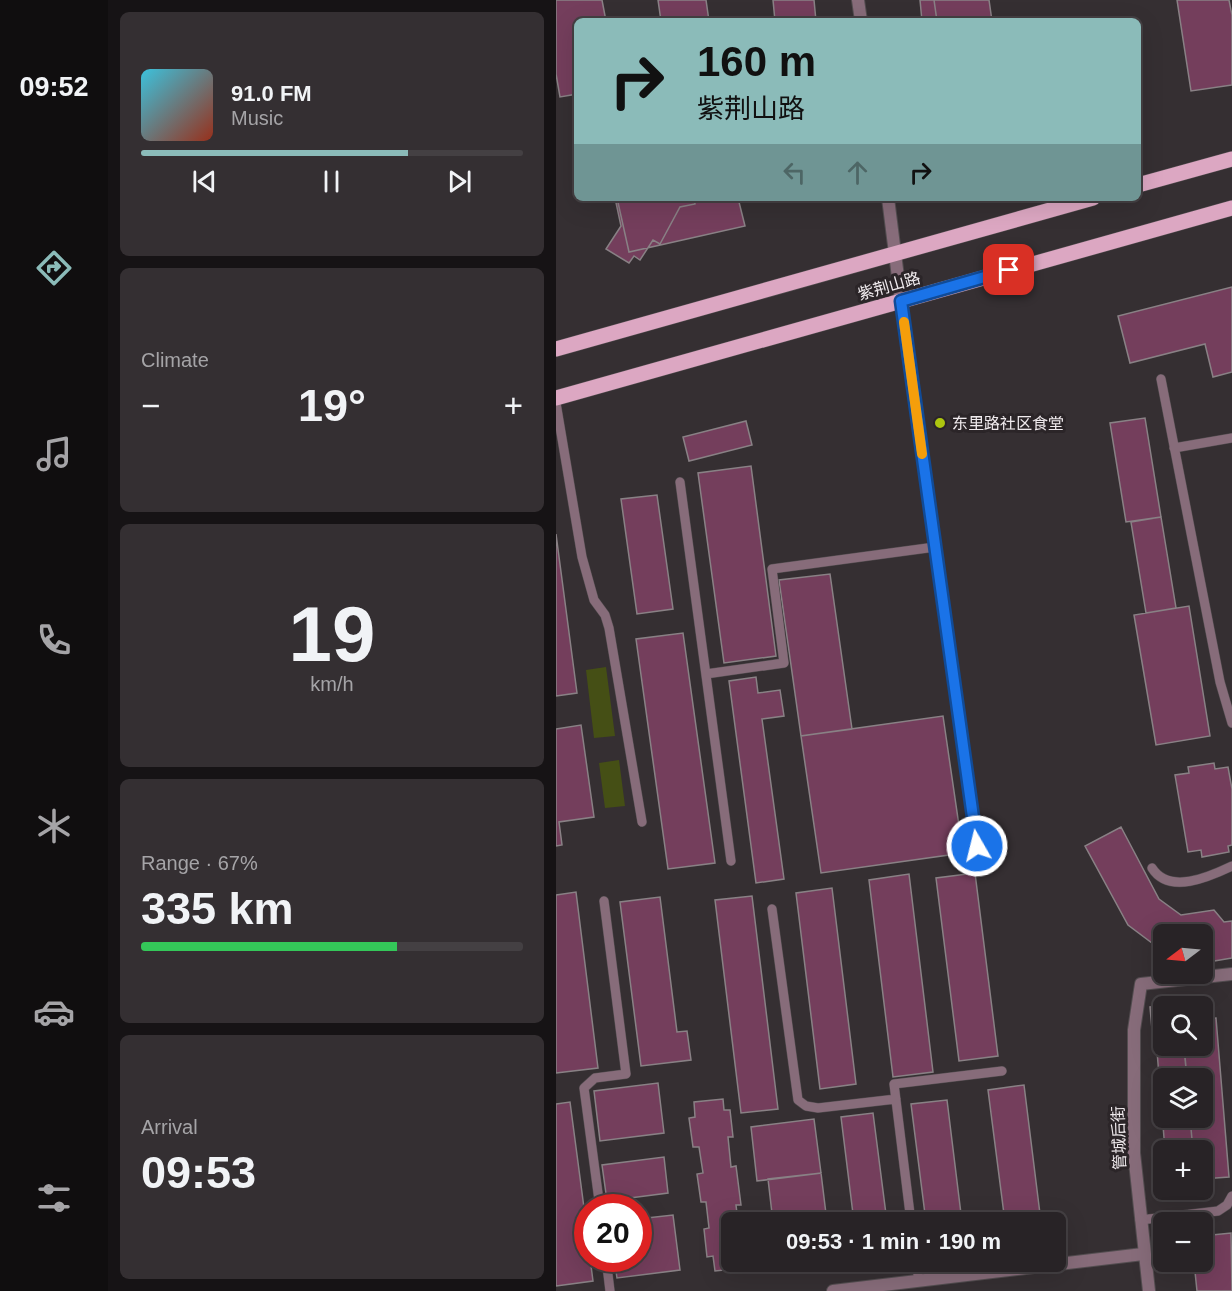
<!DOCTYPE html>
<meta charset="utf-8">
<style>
body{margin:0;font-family:Helvetica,"Noto Sans SC",sans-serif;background:#342f32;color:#f1f3f6;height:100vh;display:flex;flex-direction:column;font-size:22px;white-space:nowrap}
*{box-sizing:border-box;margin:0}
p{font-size:20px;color:#a5a4a7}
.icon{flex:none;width:33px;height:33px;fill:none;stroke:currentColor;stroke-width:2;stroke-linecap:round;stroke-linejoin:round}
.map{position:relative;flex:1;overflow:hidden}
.panel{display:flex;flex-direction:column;gap:12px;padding:12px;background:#161315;width:448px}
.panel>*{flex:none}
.banner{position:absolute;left:18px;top:18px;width:567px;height:183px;border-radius:9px;box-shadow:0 6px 24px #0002,0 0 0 2px #444043;background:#8bbbb9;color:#111;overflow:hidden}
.needle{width:39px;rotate:254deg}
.controls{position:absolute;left:597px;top:924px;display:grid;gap:12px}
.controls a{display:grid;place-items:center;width:60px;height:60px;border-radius:9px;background:#282326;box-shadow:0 6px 24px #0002,0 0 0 2px #444043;font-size:30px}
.speed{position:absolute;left:18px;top:1194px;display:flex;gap:12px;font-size:30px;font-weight:700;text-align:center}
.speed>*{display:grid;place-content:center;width:78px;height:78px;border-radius:50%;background:#282326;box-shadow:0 6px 24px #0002,0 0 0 2px #444043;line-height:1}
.speed .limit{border:9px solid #d22;background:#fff;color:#111}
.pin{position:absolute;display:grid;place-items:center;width:51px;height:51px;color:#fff;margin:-26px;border-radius:12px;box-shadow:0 3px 9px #0006}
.me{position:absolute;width:66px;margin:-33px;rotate:352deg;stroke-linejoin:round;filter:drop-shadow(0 0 4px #0008)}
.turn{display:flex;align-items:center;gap:21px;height:126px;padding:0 24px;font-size:27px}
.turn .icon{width:78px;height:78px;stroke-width:2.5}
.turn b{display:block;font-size:42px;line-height:51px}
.lanes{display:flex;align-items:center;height:57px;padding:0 24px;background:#0003;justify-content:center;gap:30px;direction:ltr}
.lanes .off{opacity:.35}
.big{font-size:45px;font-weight:600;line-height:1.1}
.panel .widget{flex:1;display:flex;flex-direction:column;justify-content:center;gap:9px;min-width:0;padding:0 21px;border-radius:9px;background:#342f32}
.panel .dial{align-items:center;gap:0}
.dial b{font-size:78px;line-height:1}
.song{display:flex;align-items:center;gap:18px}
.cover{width:72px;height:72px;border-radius:9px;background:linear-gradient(135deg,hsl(190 70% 55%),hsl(10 70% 35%))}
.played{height:6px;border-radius:3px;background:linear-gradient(90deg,#8bbbb9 70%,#444043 70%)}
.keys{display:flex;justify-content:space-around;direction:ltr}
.heat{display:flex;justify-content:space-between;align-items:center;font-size:33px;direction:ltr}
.charge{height:9px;border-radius:4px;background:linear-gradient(90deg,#34c759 67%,#444043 0)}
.trip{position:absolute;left:165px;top:1212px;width:345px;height:60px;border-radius:9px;background:#282326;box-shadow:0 6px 24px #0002,0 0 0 2px #444043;font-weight:600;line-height:60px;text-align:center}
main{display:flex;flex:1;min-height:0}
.tab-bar{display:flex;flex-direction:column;width:108px;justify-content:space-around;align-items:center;background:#100e0f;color:#a5a4a7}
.tab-bar .icon{width:42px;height:42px}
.tab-bar .active{color:#8bbbb9}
.tab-bar b{font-size:27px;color:#f1f3f6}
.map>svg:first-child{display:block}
</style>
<main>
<nav class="tab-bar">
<b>09:52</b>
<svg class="icon active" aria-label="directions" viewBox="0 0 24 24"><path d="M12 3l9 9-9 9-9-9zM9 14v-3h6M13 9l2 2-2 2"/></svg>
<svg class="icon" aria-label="music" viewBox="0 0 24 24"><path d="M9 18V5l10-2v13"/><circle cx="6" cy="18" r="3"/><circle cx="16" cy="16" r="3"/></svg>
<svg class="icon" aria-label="phone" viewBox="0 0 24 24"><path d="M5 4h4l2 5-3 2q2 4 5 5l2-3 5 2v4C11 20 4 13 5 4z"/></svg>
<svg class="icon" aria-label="climate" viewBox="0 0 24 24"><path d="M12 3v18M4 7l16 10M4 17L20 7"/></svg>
<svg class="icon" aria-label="car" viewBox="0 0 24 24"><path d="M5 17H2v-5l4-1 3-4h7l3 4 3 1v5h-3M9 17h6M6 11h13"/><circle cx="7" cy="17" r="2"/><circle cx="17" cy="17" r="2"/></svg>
<svg class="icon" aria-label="filters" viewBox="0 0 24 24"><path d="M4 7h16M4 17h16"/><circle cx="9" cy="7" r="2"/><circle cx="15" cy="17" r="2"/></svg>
</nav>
<section class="panel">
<div class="widget">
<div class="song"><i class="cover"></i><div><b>91.0 FM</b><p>Music</p></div></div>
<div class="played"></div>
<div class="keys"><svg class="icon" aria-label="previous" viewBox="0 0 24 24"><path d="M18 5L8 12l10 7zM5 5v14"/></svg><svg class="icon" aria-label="pause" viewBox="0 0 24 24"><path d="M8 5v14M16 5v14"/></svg><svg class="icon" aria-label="next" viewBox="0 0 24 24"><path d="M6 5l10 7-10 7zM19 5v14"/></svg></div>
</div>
<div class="widget"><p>Climate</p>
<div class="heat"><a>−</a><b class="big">19°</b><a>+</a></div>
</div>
<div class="widget dial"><b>19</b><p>km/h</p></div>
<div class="widget"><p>Range · 67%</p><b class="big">335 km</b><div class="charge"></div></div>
<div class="widget"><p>Arrival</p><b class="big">09:53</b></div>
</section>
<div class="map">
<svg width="676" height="1291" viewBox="0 0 676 1291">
<rect width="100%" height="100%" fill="#352f32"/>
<path fill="#454f15" d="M50,667L59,736L38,738L30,670Z
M63,760L69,806L49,808L43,763Z"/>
<path fill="#743e5c" stroke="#898185" stroke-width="1.5" d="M0,0H46L50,21H21V94L4,97L0,74Z
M102,0H150L153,21H105Z
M217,0H258L260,21H219Z
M364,0H433L436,21H366Z
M378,0H433L436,21H381Z
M621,0H673L676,15V85L635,91Z
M59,198H138L139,204L124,207L104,244L97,240L84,260L78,256L73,263L50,249L65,226Z
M61,198H182L189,226L73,252Z
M676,287V372L657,377L649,344L574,363L562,316Z
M589,418L605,517L570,522L554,423Z
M190,421L196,445L133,461L127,437Z
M195,466L220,656L168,663L142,473Z
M101,495L117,609L81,614L65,499Z
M605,517L620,608L590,613L575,522Z
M0,534L21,693L0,696Z
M274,574L296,729L245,736L223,580Z
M633,606L654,736L600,745L578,615Z
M127,633L159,863L112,869L80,639Z
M200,677L202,693L224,690L228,716L206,719L228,879L200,883L173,681Z
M387,716L407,853L265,873L245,736Z
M25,725L38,817L3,822L6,845L0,846V729Z
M658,763L659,769L672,767L676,789V845L672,846L673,852L646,857L645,850L632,852L619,775L633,773L632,767Z
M565,827L603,899L625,915L658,910L668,922L676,921V958L646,963V934H608V952L572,925L529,846Z
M419,873L442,1056L403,1061L380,878Z
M353,874L377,1072L337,1077L313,880Z
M276,888L300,1084L264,1089L240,893Z
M20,892L42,1068L0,1073V895Z
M196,896L222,1109L185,1113L159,900Z
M104,897L121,1032L131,1031L135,1060L85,1066L64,902Z
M625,1005V1006H608V1046H628V1049L598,1052L594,1007Z
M660,1018L673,1177L646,1179V1150H637L634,1118H646V1078H631L628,1046H646V1019Z
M628,1049L631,1078H608V1118H634L637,1150H609L601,1051Z
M102,1083L108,1133L44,1141L38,1091Z
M468,1085L485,1222H449L432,1090Z
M167,1099L168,1110H174L177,1137H172L175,1167L180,1166L185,1205H180L182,1222H176V1262H187L188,1268L159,1271L157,1256L151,1257L148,1229L153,1228L150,1202H145L141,1174L147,1173L143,1147H137L133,1118L139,1117L138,1102Z
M391,1100L406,1222H370L355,1104Z
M14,1102L32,1238V1258H34L37,1281L0,1286V1104Z
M317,1113L331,1222H298L285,1117Z
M258,1119L265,1173L201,1181L195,1127Z
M108,1157L112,1193L51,1201L46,1165Z
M265,1173L271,1222H217L212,1179Z
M117,1215L124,1270L61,1278L58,1258H82V1219Z
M675,1233L676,1291H641L638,1262H646V1236Z"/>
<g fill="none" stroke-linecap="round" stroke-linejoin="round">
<defs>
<path id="service" d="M345,301L421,846
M605,379L664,682L676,723
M0,403L26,557L38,600L49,615L53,628L86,822
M618,448L676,438
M124,482L175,861
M150,674L228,663L216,569L379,547
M596,868C613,895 653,877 676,866
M216,909L242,1100L250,1106L262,1108L340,1099
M44,1208L28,1088L39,1078L70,1074L48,901
M584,1220L662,1211L671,1205L676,1196
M355,1222L338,1084L446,1071
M50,1258L54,1291
M360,1262L363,1281"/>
<path id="minor" d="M302,0L305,21
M332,198L345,301
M277,1291L587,1254
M593,1291L578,1153V1030L585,984L676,974"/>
<path id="primary" d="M582,185L676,159
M0,349L537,198
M0,398L676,208"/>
</defs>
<use href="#service" stroke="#534d50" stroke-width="10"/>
<use href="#minor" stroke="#534d50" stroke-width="14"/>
<use href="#primary" stroke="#534d50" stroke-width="16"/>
<use href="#service" stroke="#876c7a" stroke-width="9"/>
<use href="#minor" stroke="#876c7a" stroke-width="12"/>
<use href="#primary" stroke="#dca7c2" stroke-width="15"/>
</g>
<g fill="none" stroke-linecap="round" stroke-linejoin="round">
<defs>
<path id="route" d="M421,846L345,301L453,270"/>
</defs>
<use href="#route" stroke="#114b97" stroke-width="15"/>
<use href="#route" stroke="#1a73e8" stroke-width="10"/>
<path stroke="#f59e0b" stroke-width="10" d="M348,322L366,454"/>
</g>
<circle fill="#adc60f" stroke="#2b2528" stroke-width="2" cx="384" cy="423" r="6"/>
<g text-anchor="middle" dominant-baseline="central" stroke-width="6" stroke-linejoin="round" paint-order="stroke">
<g font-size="16" fill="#f0ebee" stroke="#2b2528">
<text transform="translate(333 286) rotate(-16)">紫荆山路</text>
<text transform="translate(563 1138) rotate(-92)">管城后街</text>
</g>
<g font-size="16" fill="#f0ebee" stroke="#2b2528" text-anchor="start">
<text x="396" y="423">东里路社区食堂</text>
</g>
</g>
</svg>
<div class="controls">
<a><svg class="needle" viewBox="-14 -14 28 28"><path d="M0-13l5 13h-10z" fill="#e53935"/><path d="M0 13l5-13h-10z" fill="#a5a4a7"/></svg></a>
<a><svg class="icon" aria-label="search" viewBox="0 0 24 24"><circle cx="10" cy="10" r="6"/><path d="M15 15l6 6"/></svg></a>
<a><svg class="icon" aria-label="layers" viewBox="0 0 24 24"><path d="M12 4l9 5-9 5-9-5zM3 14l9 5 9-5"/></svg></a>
<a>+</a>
<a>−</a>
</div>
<div class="speed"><div class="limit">20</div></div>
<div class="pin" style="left:453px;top:270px;background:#d93025"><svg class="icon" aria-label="arrive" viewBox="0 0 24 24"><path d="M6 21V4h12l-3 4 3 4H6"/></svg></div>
<svg class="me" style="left:421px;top:846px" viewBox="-20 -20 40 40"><circle r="17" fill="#1a73e8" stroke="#fff" stroke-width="3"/><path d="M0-11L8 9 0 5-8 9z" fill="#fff"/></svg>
<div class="trip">09:53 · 1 min · 190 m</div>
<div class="banner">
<div class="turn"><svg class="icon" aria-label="right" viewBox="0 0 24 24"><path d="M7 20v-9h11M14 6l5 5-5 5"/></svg><div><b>160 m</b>紫荆山路</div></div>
<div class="lanes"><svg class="icon off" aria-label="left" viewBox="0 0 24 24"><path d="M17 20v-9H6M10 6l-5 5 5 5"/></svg><svg class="icon off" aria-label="ahead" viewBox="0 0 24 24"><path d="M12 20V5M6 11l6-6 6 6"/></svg><svg class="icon" aria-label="right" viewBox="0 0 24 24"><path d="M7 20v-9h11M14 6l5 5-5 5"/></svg></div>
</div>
</div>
</main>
